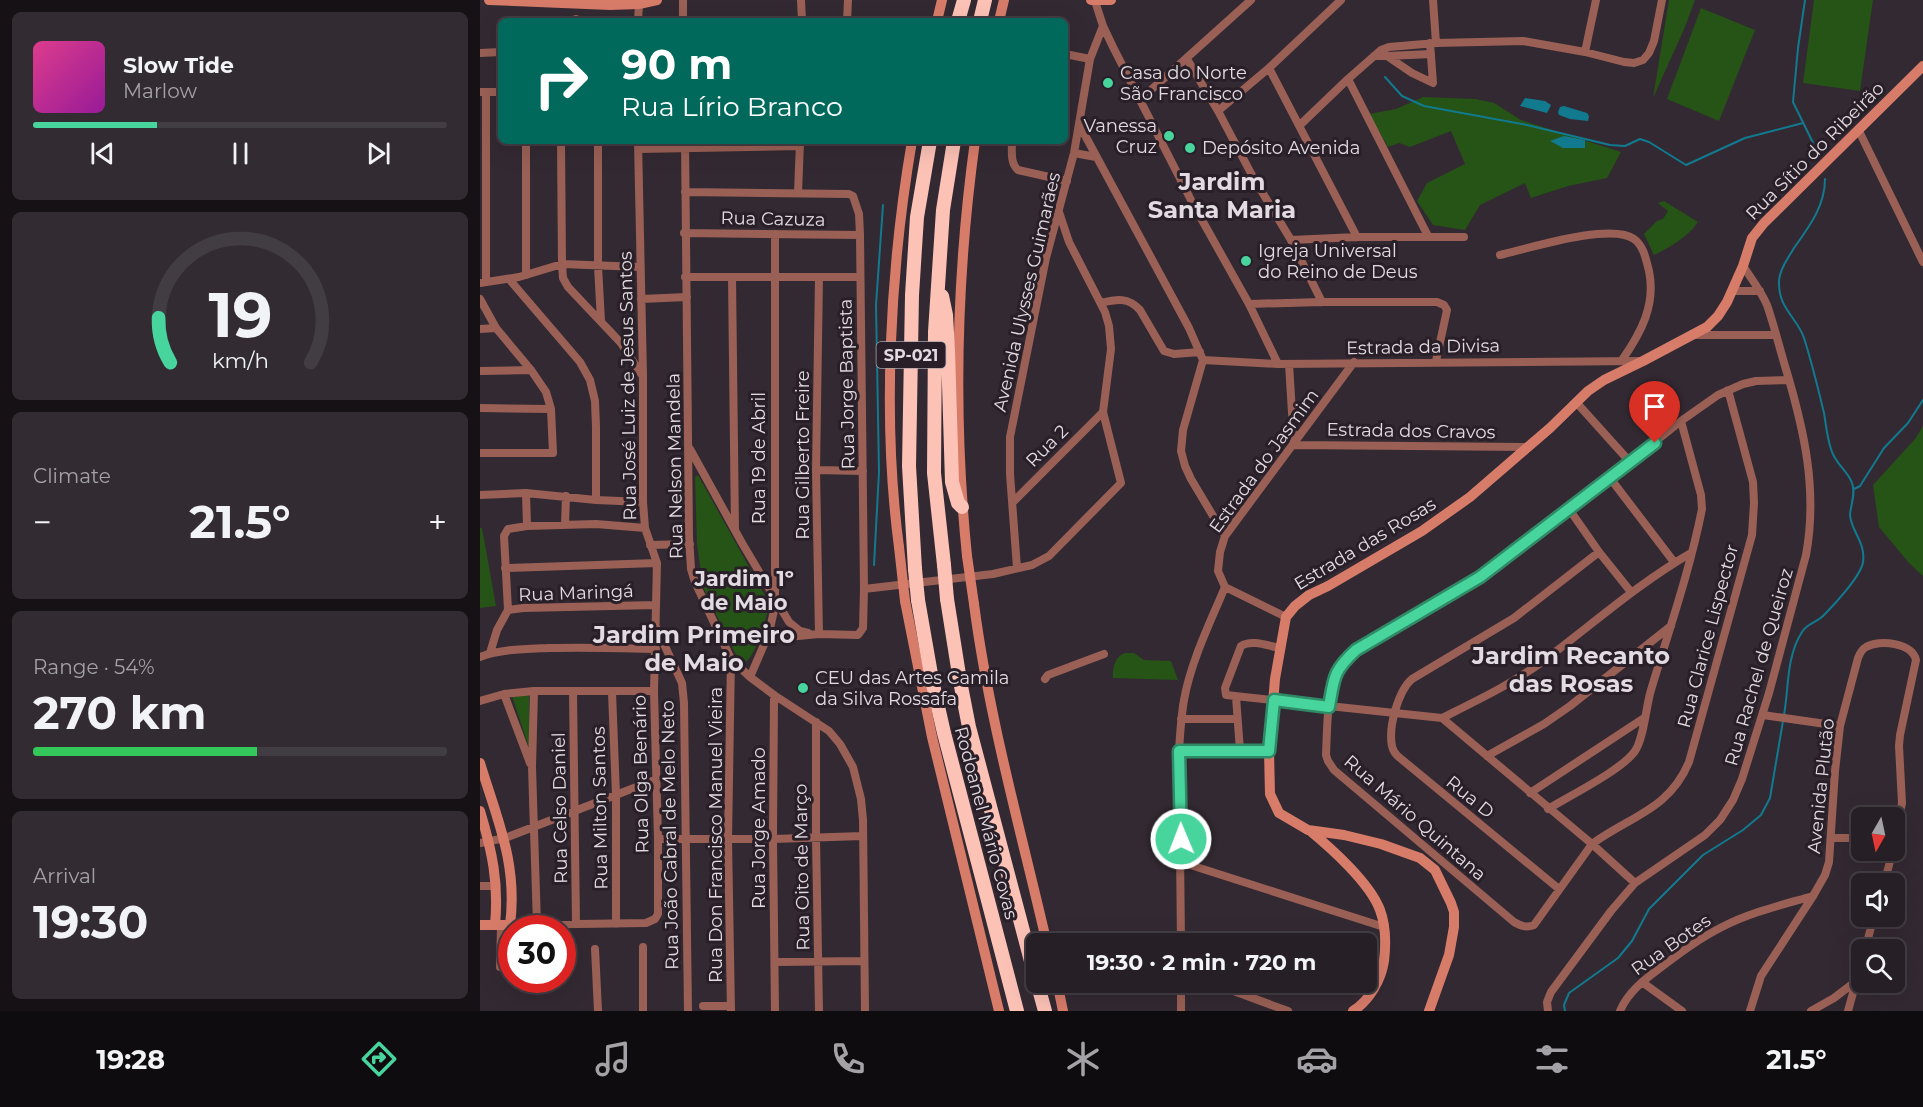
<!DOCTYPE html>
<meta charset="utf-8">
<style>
body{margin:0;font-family:Montserrat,sans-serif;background:#322c32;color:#f1f3f6;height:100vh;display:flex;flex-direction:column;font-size:22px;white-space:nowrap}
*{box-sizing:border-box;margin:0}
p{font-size:20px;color:#a4a2a7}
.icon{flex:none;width:33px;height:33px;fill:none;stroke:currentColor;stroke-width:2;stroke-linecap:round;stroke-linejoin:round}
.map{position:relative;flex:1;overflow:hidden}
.panel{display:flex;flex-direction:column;gap:12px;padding:12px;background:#151115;width:480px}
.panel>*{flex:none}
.guide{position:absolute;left:18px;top:18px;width:570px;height:126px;border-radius:9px;box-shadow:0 6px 24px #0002,0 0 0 2px #423d43;background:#00695c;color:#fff;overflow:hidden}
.needle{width:39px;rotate:189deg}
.controls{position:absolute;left:1371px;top:807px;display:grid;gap:12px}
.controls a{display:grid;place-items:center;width:54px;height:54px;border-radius:9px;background:#261f26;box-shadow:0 6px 24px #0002,0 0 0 2px #423d43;font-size:30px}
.speed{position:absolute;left:18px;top:915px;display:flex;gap:12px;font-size:30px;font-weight:700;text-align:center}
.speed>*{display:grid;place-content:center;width:78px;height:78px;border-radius:50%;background:#261f26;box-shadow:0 6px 24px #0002,0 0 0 2px #423d43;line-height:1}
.speed .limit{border:9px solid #d22;background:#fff;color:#111}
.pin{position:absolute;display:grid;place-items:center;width:51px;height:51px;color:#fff;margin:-62px -26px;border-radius:50% 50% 50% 0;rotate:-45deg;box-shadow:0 0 6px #0007}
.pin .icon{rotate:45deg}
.me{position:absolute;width:66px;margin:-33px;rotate:359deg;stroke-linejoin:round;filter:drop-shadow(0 0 4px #0008)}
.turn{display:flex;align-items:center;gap:21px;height:126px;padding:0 24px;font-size:27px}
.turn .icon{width:78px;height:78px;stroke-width:2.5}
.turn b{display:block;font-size:42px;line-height:51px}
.big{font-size:45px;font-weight:700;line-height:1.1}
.panel .tile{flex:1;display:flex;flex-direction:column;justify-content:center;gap:9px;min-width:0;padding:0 21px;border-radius:9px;background:#322c32}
.panel .dial{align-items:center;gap:0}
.dial svg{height:156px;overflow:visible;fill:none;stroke:#423d43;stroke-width:7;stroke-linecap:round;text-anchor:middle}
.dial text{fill:#f1f3f6;stroke:none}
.song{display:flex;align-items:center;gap:18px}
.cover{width:72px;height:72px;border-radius:9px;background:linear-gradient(135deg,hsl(330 70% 55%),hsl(300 70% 35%))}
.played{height:6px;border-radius:3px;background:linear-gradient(90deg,#48d49d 30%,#423d43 30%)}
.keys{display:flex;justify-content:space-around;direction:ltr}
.heat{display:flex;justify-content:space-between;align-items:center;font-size:33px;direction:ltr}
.charge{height:9px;border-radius:4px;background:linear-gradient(90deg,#34c759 54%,#423d43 0)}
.trip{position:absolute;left:546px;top:933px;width:351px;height:60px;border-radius:9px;background:#261f26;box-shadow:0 6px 24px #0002,0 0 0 2px #423d43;font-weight:700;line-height:60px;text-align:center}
.menu{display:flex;height:96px;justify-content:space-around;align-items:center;background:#0f0c0f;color:#a4a2a7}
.menu .icon{width:42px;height:42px}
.menu .on{color:#48d49d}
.menu b{font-size:27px;color:#f1f3f6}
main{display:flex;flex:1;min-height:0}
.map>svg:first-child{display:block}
</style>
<main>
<section class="panel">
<div class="tile">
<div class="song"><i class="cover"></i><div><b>Slow Tide</b><p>Marlow</p></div></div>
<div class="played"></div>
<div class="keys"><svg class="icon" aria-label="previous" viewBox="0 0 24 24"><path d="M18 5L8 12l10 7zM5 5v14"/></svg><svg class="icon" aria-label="pause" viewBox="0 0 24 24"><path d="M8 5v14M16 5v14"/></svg><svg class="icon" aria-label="next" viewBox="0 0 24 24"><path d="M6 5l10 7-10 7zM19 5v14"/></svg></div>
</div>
<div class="tile dial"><svg viewBox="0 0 100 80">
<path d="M14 69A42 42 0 1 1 86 69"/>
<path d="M14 69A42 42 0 0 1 8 46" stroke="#48d49d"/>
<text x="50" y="56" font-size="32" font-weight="700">19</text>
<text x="50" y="72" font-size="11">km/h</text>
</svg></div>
<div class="tile"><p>Climate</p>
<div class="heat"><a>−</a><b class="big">21.5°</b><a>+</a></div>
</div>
<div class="tile"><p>Range · 54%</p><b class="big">270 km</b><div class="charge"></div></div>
<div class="tile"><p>Arrival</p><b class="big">19:30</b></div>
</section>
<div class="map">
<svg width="1443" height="1011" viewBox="0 0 1443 1011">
<rect width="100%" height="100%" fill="#332932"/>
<path fill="#265316" d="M1189,0H1215L1205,27L1173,98Z
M1334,0H1393L1380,91L1323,83Z
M1221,8L1275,30L1239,121L1187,99Z
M943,97L996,99L1014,103L1041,120L1141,152L1127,178L1088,186L1051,198L1045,183L1000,205L985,230L953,225L937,201L947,183L985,164L971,131L930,147L919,143L908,147L889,114L916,109Z
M1184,201L1218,222C1207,238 1190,247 1174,255L1164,234L1177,221L1183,219L1188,211L1178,203Z
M1443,426V576L1429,563L1399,527L1393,485L1435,439Z
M218,475L288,601L289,608C284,622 277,657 263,664L255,653L223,587L217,544L215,477Z
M0,528H2L16,606L0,608Z
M645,653H654L664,660L691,661L698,680L633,678C632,669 635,656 645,653Z
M49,694V748L32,696Z"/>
<path fill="#117a8f" d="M1045,98L1065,101L1071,105L1067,113L1040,106Z
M1084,106L1107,113L1109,116L1108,121L1090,119L1079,115L1078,112L1080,107Z
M1084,136L1105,140V148H1083L1070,141Z"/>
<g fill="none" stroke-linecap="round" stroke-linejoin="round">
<path stroke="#117a8f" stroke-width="2" d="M1325,0L1318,48L1313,102L1339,155
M905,77L922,96L944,106L1047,125L1130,145L1145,146L1160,139L1169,142L1206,165L1265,138L1323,123
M1374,489L1380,486L1404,448L1428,423L1443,400
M394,565L399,472L396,305L403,205
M1304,715C1309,687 1306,657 1322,632C1326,624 1337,622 1343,616C1354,605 1381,576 1383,562C1386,542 1370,530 1370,514C1371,504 1376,493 1372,483C1368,471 1355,464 1351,449C1347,437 1346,425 1344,413C1338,388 1332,363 1324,338C1317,317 1298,309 1299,281C1300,269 1308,258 1314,248C1329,227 1345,206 1345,179
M1085,1011L1084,1005L1089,993L1138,958L1152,941L1169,909L1223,855L1263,830L1281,815L1290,798L1303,721"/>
<path stroke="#9a6055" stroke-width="8" d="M203,0V21L322,20
M321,0L322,21
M953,0L956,43
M615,1L623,26L633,47L713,204L769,304L798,364
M96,19V21
M158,21L159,4
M367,21L368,0
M1105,52L1116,0
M0,53L21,52
M585,54L610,59
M894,56H907L932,73L953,83L950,43
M907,56L951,54
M707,59L738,111L773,177L811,240L842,302
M789,68L877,237
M868,79L948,236
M0,92H21
M661,99L771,0
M738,111L789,68L861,0
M820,125L868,79L901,50L909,47L956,43L1043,41L1105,52L1144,62L1154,63L1163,60L1169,53L1174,41L1182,0
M600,126L709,328L723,360
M1379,131L1443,262
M46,141V275
M81,141L82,264L83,278L88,287L141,343L162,375
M118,141V266L121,321
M205,141L209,537L211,569L215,582L251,659L270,677L294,695L349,731L360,744L373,767L381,799L383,820L385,1011
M532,141C532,151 530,163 538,170L587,181
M159,149L320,146
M594,153L616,157
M205,192L369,194L373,196L379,214L380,235L384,589L383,628L378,635L339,634L287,639
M318,193L320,142
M204,233L380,235
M811,240L877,237H984
M1020,255C1047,249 1131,222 1154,239C1164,246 1166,260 1169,271C1176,305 1161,333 1142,360
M205,277H380
M252,277L255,530
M29,279L100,362L110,380L115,401L116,427V500
M6,282V92
M0,283L39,277L82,264L160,267
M1252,291H1280
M0,299L16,328L51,370L66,392L71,409L73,453H0
M161,299L207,297
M621,303C637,299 648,297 660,310L684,351L694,354L720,352
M769,304L842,302H957L964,305L967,310L956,361
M0,329L16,328
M1215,335H1296
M723,360L798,364L1162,361
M723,360L703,430L701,451L705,466L711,479L745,536
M809,364L814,445L1048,447
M0,371L51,370
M1248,390L1273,482L1274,503L1272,535L1209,762C1189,810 1150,816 1112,844L1054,925C1046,928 1041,926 1034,922L854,770L848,761L846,755C847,734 847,688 857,671C861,662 869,656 876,650L1000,577L1130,478L1201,421L1238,395L1263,384L1276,381L1309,380
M1096,402L1150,462
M0,408L71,409
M210,449L262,543L309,622L320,631L328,633
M336,470L383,471
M1130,478L1194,562
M46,493L47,526
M0,495L46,493L116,500L163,502
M533,502L623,412
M1089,509L1119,552L1151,592
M85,525L86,496
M170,545L210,544
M25,568L177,563
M537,568L530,474V437L566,258L594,153L610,59L623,26
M384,589L513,574L552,565L569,556L641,483L623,412L631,349L629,326L625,312L589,242L579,212
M28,610L24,536L28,529L47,526L116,524L165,528
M806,617L745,587L738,571L740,552L745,536L874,362
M177,629L202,683L204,703L208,1011
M339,634L336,470L339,277
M800,648C788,646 772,639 761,646L745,688L746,695L962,718L1112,844L1155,883
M10,653L17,630L28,610L43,608L176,605
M0,657C21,649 46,649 69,648C105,647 140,648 176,649
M251,659L248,839L251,1011
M270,677L289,633L295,606V234
M565,679L568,675L624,654
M54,691L52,767L57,925
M93,692L96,924
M132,692L136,795V924
M24,694L50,763
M294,695L293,839L295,1011
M756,697L760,751
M0,701L24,694L54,691H174
M1283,715L1360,726
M962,718C998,700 1034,683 1066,659C1114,623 1159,583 1211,553
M701,719H757
M336,722V838L339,1011
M699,751H789
M1007,756L1064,724L1090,706L1191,626
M1050,793L1164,718
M1068,809C1089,796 1142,770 1155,751C1164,738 1166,706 1171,690C1189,630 1210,570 1222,509L1221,495L1201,421
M1351,838H1382
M178,839H293L382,836
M0,843L25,838L177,779
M701,862L904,927
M1404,884L1413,850
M0,886H16
M1079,889L920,758C916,755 913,751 912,746C908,728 918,691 932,679L1034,618L1119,552
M30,925L166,923L175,919L178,914V839L174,691L177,563L165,528L163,502V376L158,141
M701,944L699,751C700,734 701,717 704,700C711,661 730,623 745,587
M115,949L118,1011
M1385,950L1394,916
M295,962L384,961
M20,967L21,925
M701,982V1011
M729,982L808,1011
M1162,982L1202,1011
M223,1006H251
M163,1011V947
M1068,1011L1067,1002L1071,992L1131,911L1155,883L1225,835L1240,820L1253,800L1262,779L1289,693L1326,555C1338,490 1324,429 1305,366C1299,346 1294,325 1287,305C1281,291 1271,278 1263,266
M1140,1011C1148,992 1164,980 1180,968C1200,953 1220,938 1242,927C1271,912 1302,905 1333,896
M1270,1011L1281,976L1333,896L1345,875L1349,862L1355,771L1360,726L1378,658C1380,653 1382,649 1386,647C1400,639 1432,643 1436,660L1420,735L1419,746L1422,803L1414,844
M1331,1011L1354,998L1375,982
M1368,1011L1382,960"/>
<path stroke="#d87c6a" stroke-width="10" d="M9,0L130,5L159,4L177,0
M611,0H631
M457,21L462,0
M519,21L524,0
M419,547C402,419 410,269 432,141
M487,556C473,417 476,279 495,141
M425,601L452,737L519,1011
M494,604C509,719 541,831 567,944
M0,763C17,819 38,864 30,925H0
M0,811C12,851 19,882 15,925
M829,830C851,848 890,883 900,910C906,926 906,944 904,961C901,980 890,1000 873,1011
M577,982L583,1011
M949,1011L969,955L974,927V912L971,903L955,870L940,858L901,844L864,835L828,830L799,813L790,794L789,751L795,679L806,617L815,606L829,595L848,586L942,531L990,497L1070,428L1108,391L1124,380L1163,361L1227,327L1238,316L1247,302L1263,266L1272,238L1284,223L1443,66"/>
<path stroke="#fdc2b6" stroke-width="14" d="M478,21L484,0
M500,21L505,0
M462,296L466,315L468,351L472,482L478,503L482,507
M464,565L454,473L455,332L463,210L474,141
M435,569L429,466L432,295L437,217L450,141
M467,599L480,681L489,727L556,980
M438,600L452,680L464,733L537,1011
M557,982L565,1011"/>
<path stroke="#d87c6a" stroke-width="10" d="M419,547L425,601
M487,556L494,604"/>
<path stroke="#fdc2b6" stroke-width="14" d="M464,565L467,599
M435,569L438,600"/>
</g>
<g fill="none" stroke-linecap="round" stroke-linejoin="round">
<defs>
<path id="route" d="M701,839L699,751H789L794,700L849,707C854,678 853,671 876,650L1000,577L1175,443"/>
</defs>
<use href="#route" stroke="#2f8a66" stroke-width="15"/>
<use href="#route" stroke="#48d49d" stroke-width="10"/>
</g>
<g fill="#48d49d" stroke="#291f28" stroke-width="2">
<circle cx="628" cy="83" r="6"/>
<circle cx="689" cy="136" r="6"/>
<circle cx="710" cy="148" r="6"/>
<circle cx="766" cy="261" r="6"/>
<circle cx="323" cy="688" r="6"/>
</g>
<g text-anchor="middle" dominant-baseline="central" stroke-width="6" stroke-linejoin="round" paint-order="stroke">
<rect fill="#291f28" stroke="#aaa3aa" stroke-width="1.5" x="396.5" y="342" width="69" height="26" rx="4.5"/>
<g font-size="16" font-weight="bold" fill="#e2dbe1">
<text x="431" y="355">SP-021</text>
</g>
<g font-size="18" fill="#e2dbe1" stroke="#291f28" text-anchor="start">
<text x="640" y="73">Casa do Norte<tspan x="640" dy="21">São Francisco</tspan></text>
<text x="677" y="126" text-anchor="end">Vanessa<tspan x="677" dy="21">Cruz</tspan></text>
<text x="722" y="148">Depósito Avenida</text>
<text x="778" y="251">Igreja Universal<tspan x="778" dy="21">do Reino de Deus</tspan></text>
<text x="335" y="678">CEU das Artes Camila<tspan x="335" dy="21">da Silva Rossafa</tspan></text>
</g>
<g font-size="18" fill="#e2dbe1" stroke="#291f28">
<text transform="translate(1335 151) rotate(-45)">Rua Sítio do Ribeirão</text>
<text transform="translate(293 219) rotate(1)">Rua Cazuza</text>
<text transform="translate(547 292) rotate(-77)">Avenida Ulysses Guimarães</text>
<text transform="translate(943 347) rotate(-1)">Estrada da Divisa</text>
<text transform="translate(367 384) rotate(-91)">Rua Jorge Baptista</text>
<text transform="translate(148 386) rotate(-91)">Rua José Luiz de Jesus Santos</text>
<text transform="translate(931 431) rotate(1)">Estrada dos Cravos</text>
<text transform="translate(567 446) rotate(-45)">Rua 2</text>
<text transform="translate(323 455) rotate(-90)">Rua Gilberto Freire</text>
<text transform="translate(279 458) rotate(-90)">Rua 19 de Abril</text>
<text transform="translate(784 461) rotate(-54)">Estrada do Jasmim</text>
<text transform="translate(195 466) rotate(-91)">Rua Nelson Mandela</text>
<text transform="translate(885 544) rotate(-31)">Estrada das Rosas</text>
<text transform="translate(96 593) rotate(-2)">Rua Maringá</text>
<text transform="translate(1228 636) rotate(-75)">Rua Clarice Lispector</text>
<text transform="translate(1279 667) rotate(-74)">Rua Rachel de Queiroz</text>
<text transform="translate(161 774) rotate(-91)">Rua Olga Benário</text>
<text transform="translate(1341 786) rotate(-84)">Avenida Plutão</text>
<text transform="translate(990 797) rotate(39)">Rua D</text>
<text transform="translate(80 808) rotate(-91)">Rua Celso Daniel</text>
<text transform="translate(120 808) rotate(-91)">Rua Milton Santos</text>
<text transform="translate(935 818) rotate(41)">Rua Mário Quintana</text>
<text transform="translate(506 823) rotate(75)">Rodoanel Mário Covas</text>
<text transform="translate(279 828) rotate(-90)">Rua Jorge Amado</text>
<text transform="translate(190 835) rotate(-91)">Rua João Cabral de Melo Neto</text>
<text transform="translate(236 835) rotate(-90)">Rua Don Francisco Manuel Vieira</text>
<text transform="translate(322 867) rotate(-91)">Rua Oito de Março</text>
<text transform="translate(1191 945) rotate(-35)">Rua Botes</text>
</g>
<g font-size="21" font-weight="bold" fill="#e2dbe1" stroke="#291f28">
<text x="264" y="578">Jardim 1º<tspan x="264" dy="24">de Maio</tspan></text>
</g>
<g font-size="24" font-weight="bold" fill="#e2dbe1" stroke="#291f28">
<text x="742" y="181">Jardim<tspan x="742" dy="28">Santa Maria</tspan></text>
<text x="214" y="634">Jardim Primeiro<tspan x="214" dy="28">de Maio</tspan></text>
<text x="1091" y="655">Jardim Recanto<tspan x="1091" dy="28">das Rosas</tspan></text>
</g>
</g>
</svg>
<div class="controls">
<a><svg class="needle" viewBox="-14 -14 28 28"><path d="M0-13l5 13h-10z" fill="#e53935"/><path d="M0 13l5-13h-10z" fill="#a4a2a7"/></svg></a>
<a><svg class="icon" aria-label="sound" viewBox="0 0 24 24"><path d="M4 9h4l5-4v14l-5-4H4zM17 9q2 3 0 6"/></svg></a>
<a><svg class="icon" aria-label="search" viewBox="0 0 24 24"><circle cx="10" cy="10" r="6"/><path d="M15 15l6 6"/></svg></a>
</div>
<div class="speed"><div class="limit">30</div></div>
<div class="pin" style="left:1175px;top:443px;background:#d93025"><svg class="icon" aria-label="arrive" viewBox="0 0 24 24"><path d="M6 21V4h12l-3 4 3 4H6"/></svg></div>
<svg class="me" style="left:701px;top:839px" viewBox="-20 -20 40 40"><circle r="17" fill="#48d49d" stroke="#fff" stroke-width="3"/><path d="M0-11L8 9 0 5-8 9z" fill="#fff"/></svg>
<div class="trip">19:30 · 2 min · 720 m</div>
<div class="guide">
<div class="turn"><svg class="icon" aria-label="right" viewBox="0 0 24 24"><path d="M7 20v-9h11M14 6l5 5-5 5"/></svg><div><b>90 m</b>Rua Lírio Branco</div></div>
</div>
</div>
</main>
<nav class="menu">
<b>19:28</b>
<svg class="icon on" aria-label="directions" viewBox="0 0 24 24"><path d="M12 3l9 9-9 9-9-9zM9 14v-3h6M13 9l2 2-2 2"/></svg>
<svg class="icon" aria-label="music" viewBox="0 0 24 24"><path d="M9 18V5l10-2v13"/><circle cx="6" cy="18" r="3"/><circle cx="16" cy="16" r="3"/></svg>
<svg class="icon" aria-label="phone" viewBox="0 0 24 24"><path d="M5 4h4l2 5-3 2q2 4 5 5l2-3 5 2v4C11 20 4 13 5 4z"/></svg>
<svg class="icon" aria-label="climate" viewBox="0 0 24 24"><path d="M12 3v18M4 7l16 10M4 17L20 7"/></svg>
<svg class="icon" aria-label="car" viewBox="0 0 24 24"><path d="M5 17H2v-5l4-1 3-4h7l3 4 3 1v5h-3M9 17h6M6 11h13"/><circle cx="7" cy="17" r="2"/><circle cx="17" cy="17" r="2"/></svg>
<svg class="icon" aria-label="filters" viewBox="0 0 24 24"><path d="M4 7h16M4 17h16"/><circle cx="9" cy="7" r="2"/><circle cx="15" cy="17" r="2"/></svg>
<b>21.5°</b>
</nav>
